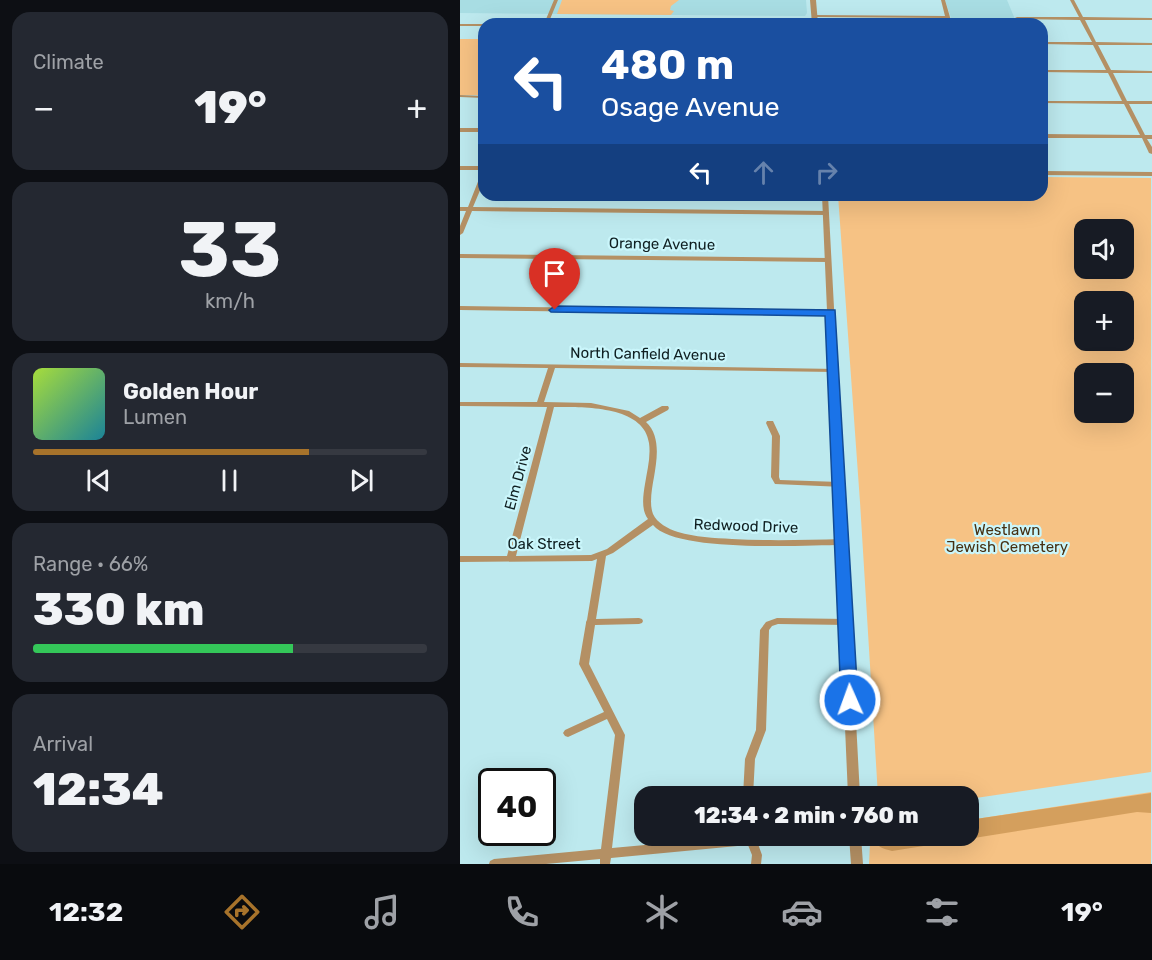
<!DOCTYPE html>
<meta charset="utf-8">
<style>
body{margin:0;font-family:Rubik,sans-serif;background:#242831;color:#f1f3f6;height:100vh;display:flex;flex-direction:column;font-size:22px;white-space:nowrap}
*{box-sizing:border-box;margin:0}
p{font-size:20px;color:#9ea1a6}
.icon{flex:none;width:33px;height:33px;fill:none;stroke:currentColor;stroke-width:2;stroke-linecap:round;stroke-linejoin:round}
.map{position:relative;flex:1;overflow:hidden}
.panel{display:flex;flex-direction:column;gap:12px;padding:12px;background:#0d0f14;width:460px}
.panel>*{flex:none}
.guide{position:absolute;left:18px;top:18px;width:570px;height:183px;border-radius:18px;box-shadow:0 6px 24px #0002;background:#1a4fa0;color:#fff;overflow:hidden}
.tools{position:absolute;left:614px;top:219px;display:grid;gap:12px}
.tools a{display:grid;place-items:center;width:60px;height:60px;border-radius:12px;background:#171b24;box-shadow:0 6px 24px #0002;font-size:30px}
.speed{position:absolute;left:18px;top:768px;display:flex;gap:12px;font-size:30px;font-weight:700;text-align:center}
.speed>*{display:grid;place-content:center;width:78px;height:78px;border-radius:50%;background:#171b24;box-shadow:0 6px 24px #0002;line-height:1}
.speed .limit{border:3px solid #111;border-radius:9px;background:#fff;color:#111}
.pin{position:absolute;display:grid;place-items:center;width:51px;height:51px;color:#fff;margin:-62px -26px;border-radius:50% 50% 50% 0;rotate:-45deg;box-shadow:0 0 6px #0007}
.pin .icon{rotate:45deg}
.me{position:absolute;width:66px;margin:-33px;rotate:358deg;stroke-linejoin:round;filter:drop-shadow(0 0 4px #0008)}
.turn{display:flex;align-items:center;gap:21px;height:126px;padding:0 24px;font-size:27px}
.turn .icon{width:78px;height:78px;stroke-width:2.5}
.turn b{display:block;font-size:42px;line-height:51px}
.lanes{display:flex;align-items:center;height:57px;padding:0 24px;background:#0003;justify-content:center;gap:30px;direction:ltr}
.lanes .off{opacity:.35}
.big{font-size:45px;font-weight:800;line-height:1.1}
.panel .card{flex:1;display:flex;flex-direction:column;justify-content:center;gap:9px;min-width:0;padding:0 21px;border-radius:18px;background:#242831}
.panel .dial{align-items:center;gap:0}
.dial b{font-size:78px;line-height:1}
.song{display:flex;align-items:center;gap:18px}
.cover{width:72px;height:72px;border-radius:9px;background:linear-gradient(135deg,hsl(80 70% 55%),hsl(190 70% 35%))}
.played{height:6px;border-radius:3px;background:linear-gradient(90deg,#a7732b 70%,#363941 70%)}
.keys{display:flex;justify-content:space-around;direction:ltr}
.heat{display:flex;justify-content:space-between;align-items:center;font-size:33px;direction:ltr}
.charge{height:9px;border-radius:4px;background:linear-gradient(90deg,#34c759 66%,#363941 0)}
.trip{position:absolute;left:174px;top:786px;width:345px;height:60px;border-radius:18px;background:#171b24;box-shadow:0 6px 24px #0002;font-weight:800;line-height:60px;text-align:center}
.tab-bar{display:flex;height:96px;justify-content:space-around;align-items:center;background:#090b0e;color:#9ea1a6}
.tab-bar .icon{width:42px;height:42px}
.tab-bar .active{color:#a7732b}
.tab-bar b{font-size:27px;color:#f1f3f6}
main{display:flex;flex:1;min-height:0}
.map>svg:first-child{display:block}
</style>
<main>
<section class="panel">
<div class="card"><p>Climate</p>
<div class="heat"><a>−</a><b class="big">19°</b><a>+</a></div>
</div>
<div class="card dial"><b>33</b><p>km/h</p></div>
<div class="card">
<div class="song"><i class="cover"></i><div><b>Golden Hour</b><p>Lumen</p></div></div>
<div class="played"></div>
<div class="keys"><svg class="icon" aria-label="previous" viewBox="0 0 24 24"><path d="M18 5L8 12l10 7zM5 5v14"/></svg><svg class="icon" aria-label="pause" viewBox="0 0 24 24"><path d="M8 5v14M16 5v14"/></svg><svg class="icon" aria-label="next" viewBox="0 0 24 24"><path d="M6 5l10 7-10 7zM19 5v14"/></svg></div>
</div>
<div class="card"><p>Range · 66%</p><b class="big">330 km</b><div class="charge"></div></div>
<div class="card"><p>Arrival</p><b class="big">12:34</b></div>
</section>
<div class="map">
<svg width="692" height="864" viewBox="0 0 692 864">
<rect width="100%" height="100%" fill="#bde9ee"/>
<path fill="#a8dde3" d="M0,0H346L347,13L345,16L0,13Z
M485,0H547L557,24H493Z"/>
<path fill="#f6c284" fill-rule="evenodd" d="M102,0H219L211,6L210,10L214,11L211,15L97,14Z
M0,39H24V95H0Z
M582,177L691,178V772L509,799L508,796H418L400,502L378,195H582ZM624,230H663V268H624ZM624,302H663V340H624ZM624,374H663V412H624Z
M691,792V864H409L410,843L417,836H508L509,820Z"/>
<path fill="#d49f5d" d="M691,793V813L677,812L432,851C421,848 415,847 417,836H508L509,820Z"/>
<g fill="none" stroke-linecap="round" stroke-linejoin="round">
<path fill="#b49064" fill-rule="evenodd" d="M94,0H98L88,24H84Z
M481,0H485L492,24H488L486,18L355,17L353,16L355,15L485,16Z
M610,0H614L623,17L692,18V20H625L636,42L692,43V45H638L651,70L692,71V73H653L667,101H692V104H669L685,135H692V139H687L692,147V154L689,153L682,138H582V134L680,135L664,104L582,103V101H662L648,73L582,72V70H646L633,45L582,44V42H632L620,20L557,19L555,18L557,17H619Z
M0,24H25H24V26H0Z
M0,95L24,96V98L0,97Z
M0,128H24V132H0Z
M0,166H24V170H0Z
M582,171L692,172V176L582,175Z
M24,172V181L13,207L366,211L369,213L366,215L12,211L3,233L0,235V226L6,211H0V207H8L21,174Z
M0,254L368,258L371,260L368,262L0,258Z
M0,306L371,311L374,313L371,315L0,310Z
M0,363L377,369L379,370L375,372L95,368L84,402L131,403L169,411L180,418L202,406H208L209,408L208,410L186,422C201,436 197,459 194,477C192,488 189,504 193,514C197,523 208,529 218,532C235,537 254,538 272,539C309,541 345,540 382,539L385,540L386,542L385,544L382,545C344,545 216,553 193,525L153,553L146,556L136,619L179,618L182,619L183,621L182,623L179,624L135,625L129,664L165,735L152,848L284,836H342L341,839L298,844L302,855L301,864H291L292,855L288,845L151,858L150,864H140V859L86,864H29L30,861L34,859L141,849L155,735L147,719L108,737L105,736L103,733L105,730L144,712L119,664L126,623V622L127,620L137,559L132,561L0,562V556H47L87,407L0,406V402H77L88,368L0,367ZM94,407C122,407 184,405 189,443C191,457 187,471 185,484C183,496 181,510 188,519L147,549L131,555L56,556Z
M307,421H313L320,436L319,477L320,480L380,482L383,483L384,485L383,487L315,484L311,477L312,436L306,423Z
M317,618L387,619L390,620L391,622L390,624L387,625L318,624L312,626L309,630L306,730L295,759L293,796H283L285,759L296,730L300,630L306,622Z"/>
<path fill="#b49064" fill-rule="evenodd" d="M350,0H356L358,24H352Z
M362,195H368L400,796H388Z
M389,836H401L403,864H391Z"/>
</g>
<path fill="#1a73e8" stroke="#114b97" stroke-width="1.5" d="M95,306L375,310L398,700L396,705L390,707L384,705L381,700L365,316L91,312L89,310Z"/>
<g text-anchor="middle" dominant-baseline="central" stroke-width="4.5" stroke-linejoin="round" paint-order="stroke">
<g font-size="15" fill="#0f1f21" stroke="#caf6fb">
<text transform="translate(202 244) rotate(1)">Orange Avenue</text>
<text transform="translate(188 354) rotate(1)">North Canfield Avenue</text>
<text transform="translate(58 478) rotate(-75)">Elm Drive</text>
<text transform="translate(286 526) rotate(2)">Redwood Drive</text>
<text x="84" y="544">Oak Street</text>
</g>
<g font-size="15" fill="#463012" stroke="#caf6fb">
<text x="547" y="530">Westlawn<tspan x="547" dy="17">Jewish Cemetery</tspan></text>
</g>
</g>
</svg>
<div class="tools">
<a><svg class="icon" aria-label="sound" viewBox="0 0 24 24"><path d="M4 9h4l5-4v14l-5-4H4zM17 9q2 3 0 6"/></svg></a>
<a>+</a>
<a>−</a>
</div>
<div class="speed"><div class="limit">40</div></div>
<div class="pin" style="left:95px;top:310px;background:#d93025"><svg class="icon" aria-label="arrive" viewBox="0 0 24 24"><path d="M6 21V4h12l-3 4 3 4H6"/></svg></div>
<svg class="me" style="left:390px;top:700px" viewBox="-20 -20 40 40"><circle r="17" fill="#1a73e8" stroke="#fff" stroke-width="3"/><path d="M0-11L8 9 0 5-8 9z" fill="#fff"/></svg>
<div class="trip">12:34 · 2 min · 760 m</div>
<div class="guide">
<div class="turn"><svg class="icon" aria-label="left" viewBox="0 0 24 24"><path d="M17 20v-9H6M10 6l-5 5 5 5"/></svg><div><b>480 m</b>Osage Avenue</div></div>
<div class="lanes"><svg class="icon" aria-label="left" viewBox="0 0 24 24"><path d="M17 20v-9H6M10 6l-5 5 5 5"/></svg><svg class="icon off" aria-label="ahead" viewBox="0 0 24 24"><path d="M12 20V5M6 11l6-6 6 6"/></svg><svg class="icon off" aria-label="right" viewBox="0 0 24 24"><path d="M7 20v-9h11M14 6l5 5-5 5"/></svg></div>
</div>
</div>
</main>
<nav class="tab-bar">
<b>12:32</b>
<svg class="icon active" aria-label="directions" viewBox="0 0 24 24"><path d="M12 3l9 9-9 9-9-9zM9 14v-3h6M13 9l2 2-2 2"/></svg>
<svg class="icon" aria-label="music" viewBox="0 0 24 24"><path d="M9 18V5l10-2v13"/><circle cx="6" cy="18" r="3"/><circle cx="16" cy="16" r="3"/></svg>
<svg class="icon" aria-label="phone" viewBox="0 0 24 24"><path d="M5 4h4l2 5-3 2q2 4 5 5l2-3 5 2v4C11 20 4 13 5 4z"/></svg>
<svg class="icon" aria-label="climate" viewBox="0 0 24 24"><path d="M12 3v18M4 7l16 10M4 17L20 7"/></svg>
<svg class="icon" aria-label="car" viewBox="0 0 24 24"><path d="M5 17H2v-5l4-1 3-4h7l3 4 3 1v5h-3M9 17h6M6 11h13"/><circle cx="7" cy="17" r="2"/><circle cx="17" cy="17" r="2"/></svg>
<svg class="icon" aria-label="filters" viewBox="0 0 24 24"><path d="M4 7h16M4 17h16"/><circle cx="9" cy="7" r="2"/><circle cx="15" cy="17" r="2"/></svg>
<b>19°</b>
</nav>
